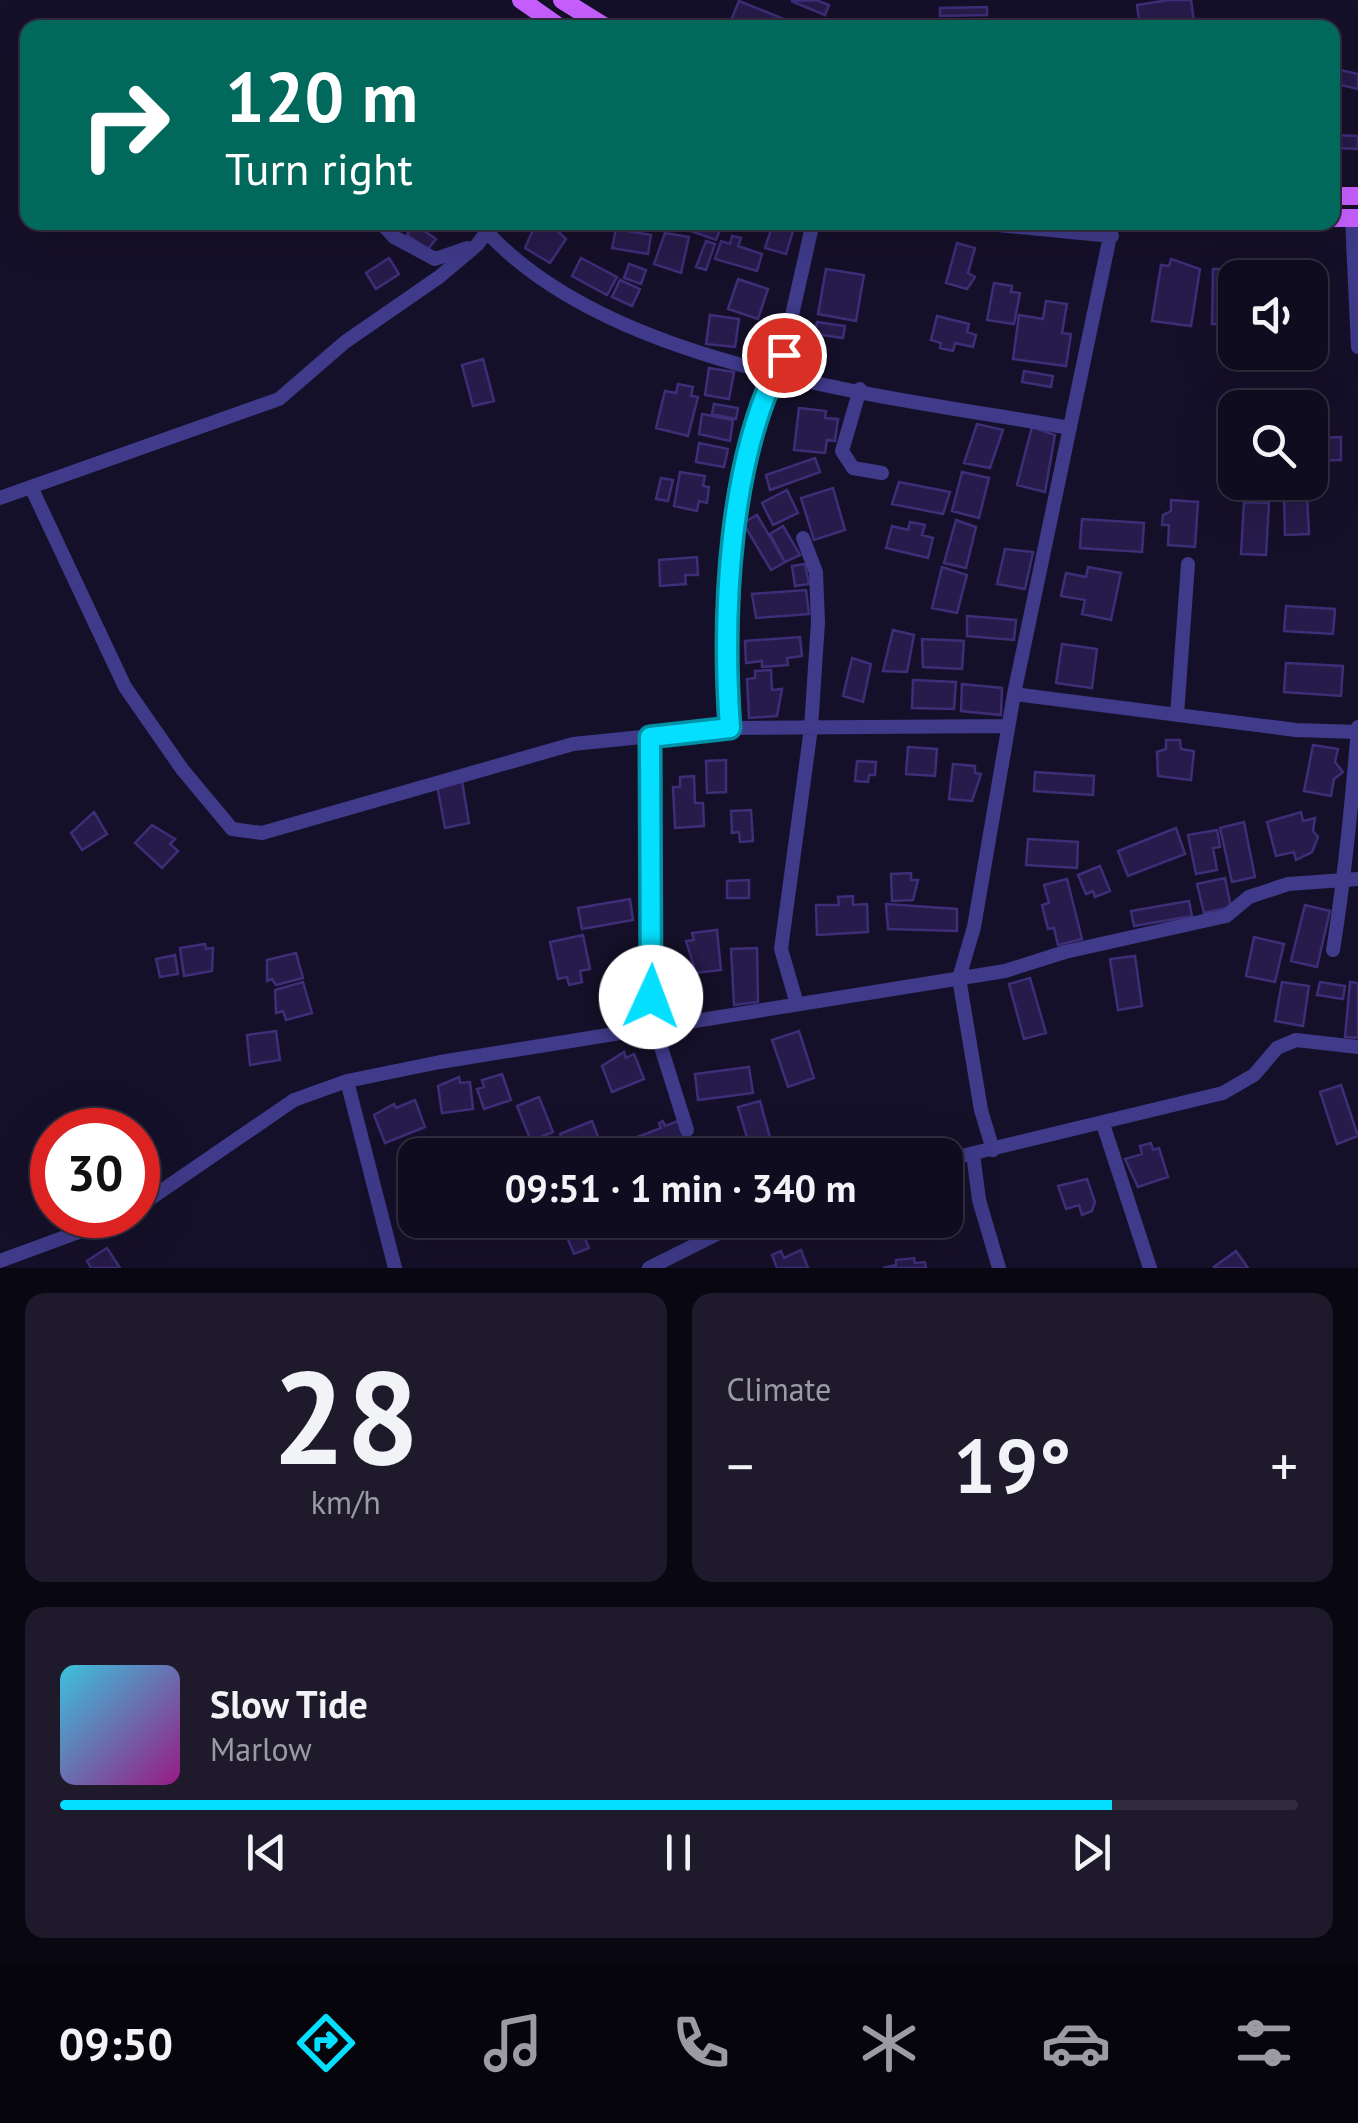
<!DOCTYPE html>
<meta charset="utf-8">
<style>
body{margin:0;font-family:"PT Sans",sans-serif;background:#1e1a2c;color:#f1f3f6;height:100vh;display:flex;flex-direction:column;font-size:38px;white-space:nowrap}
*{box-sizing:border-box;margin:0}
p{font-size:32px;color:#9c9ba4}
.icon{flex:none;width:55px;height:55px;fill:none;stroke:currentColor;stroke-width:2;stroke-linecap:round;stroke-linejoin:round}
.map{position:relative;height:1268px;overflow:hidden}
.sheet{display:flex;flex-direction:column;gap:25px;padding:25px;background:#090711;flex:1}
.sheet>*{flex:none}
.banner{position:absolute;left:20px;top:20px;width:1320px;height:210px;border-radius:20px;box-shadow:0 10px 40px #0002,0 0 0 2px #302c3d;background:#00695c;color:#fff;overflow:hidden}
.fabs{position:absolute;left:1218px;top:260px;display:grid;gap:20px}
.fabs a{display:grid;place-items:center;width:110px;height:110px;border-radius:20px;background:#100c1f;box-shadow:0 10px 40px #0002,0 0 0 2px #302c3d;font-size:50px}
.speed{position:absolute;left:30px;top:1108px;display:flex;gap:20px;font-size:50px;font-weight:700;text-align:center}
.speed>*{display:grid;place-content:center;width:130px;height:130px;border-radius:50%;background:#100c1f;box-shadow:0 10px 40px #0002,0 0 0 2px #302c3d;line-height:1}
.speed .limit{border:15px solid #d22;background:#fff;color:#111}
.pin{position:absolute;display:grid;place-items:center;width:85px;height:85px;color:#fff;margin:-42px;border:5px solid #fff;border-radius:50%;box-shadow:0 2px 10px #0007}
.me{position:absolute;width:110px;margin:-55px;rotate:2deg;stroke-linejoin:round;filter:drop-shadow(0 0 8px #0008)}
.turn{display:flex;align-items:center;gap:35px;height:210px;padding:0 40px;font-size:45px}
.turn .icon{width:130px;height:130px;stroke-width:2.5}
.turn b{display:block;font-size:70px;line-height:85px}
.big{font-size:75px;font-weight:700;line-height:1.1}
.sheet .widget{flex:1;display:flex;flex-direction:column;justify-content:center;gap:15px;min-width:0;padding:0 35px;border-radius:20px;background:#1e1a2c}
.sheet .dial{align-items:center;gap:0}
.dial b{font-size:130px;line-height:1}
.song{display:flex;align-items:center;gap:30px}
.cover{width:120px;height:120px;border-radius:15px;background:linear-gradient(135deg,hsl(190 70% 55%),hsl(310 70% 35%))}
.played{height:10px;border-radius:5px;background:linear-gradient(90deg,#04dfff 85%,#302c3d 85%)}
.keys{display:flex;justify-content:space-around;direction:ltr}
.heat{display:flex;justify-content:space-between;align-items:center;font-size:55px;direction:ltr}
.sheet .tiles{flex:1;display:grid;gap:25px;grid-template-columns:1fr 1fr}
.widget:last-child{grid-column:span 2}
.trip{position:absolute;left:398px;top:1138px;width:565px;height:100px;border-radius:20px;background:#100c1f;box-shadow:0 10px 40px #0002,0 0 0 2px #302c3d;font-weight:700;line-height:100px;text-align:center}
.dock{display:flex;height:160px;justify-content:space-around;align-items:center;background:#06050c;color:#9c9ba4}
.dock .icon{width:70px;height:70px}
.dock .active{color:#04dfff}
.dock b{font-size:45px;color:#f1f3f6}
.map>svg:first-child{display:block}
</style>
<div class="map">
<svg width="1358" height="1268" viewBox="0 0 1358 1268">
<rect width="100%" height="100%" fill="#151029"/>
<path fill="#261b4a" stroke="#3e2d77" stroke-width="2.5" d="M816,0L829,5L825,15L791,1Z
M1169,0H1191L1194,22L1140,28L1137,5Z
M739,1L784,19V28L729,25Z
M987,7V15L940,16V8Z
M1332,68L1358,74V89L1332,83Z
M1332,114L1334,135L1358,136V149L1336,148L1332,152Z
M691,222L712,226L723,222L716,240L688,230Z
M536,223L545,229L549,223L566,239L550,263L525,248Z
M414,224L436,239L428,249L407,235Z
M773,224L793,231L786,254L765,248Z
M616,229L651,235L648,254L612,248Z
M665,233L689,237L681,273L654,264Z
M732,236L741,238L738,246L762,254L757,271L715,259L721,241L730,244Z
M706,241L715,244L706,270L696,267Z
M957,243L975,248L968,273L975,277L967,289L946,283Z
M389,258L399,274L376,289L366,273Z
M581,258L617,277L607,295L572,276Z
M1171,259L1200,269L1191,326L1152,321L1161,265L1169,266Z
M629,264L646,270L641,284L624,278Z
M826,269L864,275L856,321L818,314Z
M1213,269H1238L1235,324H1212Z
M738,279L768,289L758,319L728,309Z
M620,280L640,289L632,306L612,297Z
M994,283L1012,286L1011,292L1020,293L1014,324L987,320Z
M1046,301L1067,304L1062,333L1071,334L1066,366L1013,359L1019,315L1043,319Z
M710,315L739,319L735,347L706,344Z
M937,316L969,324L967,332L976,335L973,347L955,343L953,351L940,348L941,343L931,340Z
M817,322L845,326L843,338L815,334Z
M483,359L494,401L473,406L462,365Z
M709,368L734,372L729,399L705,395Z
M1024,371L1053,376L1051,387L1022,382Z
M678,384L693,387L691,396L698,397L688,436L656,428L665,391L676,393Z
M714,404L738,408L736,419L712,414Z
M799,408L826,411L825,418L838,419L835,441L827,440L825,453L794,450Z
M702,414L733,420L730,441L699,434Z
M977,424L1003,430L990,468L964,463Z
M1032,427L1055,435L1045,492L1017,485Z
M1341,437V460L1310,461V438Z
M699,443L728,449L724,467L696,462Z
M815,458L820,472L770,490L766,475Z
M680,472L705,476L703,486L709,487L707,503L699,501L697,511L674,506Z
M962,472L989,478L979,518L952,511Z
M661,478L673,480L668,501L656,499Z
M899,482L950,492L943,514L892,504Z
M833,488L845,530L814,540L801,498Z
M787,490L798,513L773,525L762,503Z
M1307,495L1309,534L1285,535L1284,496Z
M1171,500L1198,502L1195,547L1168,545L1169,525H1162L1163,515L1171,511Z
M1244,502L1269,503L1266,555L1241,554Z
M757,515L785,562L771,570L743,523Z
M1082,519L1144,523L1142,552L1080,548Z
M956,520L976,527L966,568L944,563Z
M910,522L925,525L922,535L933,538L928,558L886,548L892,526L908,530Z
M783,526L800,555L785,562L770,534Z
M1005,549L1033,552L1025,589L997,584Z
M697,557L698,575H685L686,584L660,586L659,560Z
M805,564L809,584L795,586L792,566Z
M942,567L967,575L957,613L932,608Z
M1088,567L1121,573L1111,620L1082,614L1085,600L1061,596L1066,573L1086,577Z
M806,590L809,614L756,618L752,594Z
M1286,606L1335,609L1333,634L1284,631Z
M967,616L1016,620L1014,640L967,636Z
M893,630L914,635L907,672L883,671Z
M800,637L802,656L787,658L788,665L762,667V661L746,663L745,641Z
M922,639L964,641L962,669L923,667Z
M1062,644L1097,649L1092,688L1056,683Z
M852,658L871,664L863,702L843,696Z
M1286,663L1343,666L1341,696L1284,692Z
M771,670L772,690L782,689L777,716L749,718L747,679L755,678V671Z
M913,680L956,682L954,709L912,708Z
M962,684L1002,688L1001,715L961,711Z
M1166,740H1180L1181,749L1194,751L1191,780L1158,776L1157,752L1166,749Z
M1313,745L1338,749L1335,762L1343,772L1334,779L1331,796L1304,791Z
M908,747L937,749L935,776L906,774Z
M726,760V792L707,793L706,761Z
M857,761L876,762L875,775H869L868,782L855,781Z
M953,764L975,766V773L981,774L972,801L949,799Z
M1035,772L1094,776L1093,795L1034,791Z
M694,776L695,803H703L704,826L675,828L673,787H680V777Z
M462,781L469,823L445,828L437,785Z
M751,810L753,841L740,842L739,832L732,833L731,811Z
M94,812L107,834L82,850L71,833Z
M1301,812L1303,821L1315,818L1313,831L1318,837L1312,852L1296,860L1294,852L1276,856L1267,822Z
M1244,822L1255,877L1232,882L1220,828Z
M152,825L175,839L170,844L178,851L162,868L135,843Z
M1176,828L1185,854L1128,876L1118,851Z
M1217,830L1220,847L1213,848L1217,870L1196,874L1188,835Z
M1028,839L1078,842L1077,868L1026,865Z
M1100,866L1110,891L1095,897L1093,891L1086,894L1078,875Z
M911,873V880H918L913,900L892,901L891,874Z
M1225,878L1231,907L1204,913L1197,884Z
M1067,879L1082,939L1058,945L1054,928L1048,929L1042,905L1049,903L1044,885Z
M749,880V898H727V881Z
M853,896V905L867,904L868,932L817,935L816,905H839L838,897Z
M630,899L633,920L582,929L578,908Z
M1189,901L1192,916L1134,926L1131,911Z
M886,904L957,909V931L888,929Z
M1305,905L1330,911L1317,967L1291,961Z
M717,930L721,970L696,973L686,941L694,940L692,933Z
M583,935L590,969L580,971L582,982L569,985L567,977L558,979L550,942Z
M1254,937L1284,944L1275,982L1246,976Z
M205,944L206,949L213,948L212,971L184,976L180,948Z
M757,948L758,1002L734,1005L731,949Z
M296,953L303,978L276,985L272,979L267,981V960Z
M175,955L178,974L160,977L156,959Z
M1135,956L1142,1006L1118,1010L1110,959Z
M1030,978L1046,1033L1024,1039L1009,984Z
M303,982L312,1013L286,1020L283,1011L276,1013L275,990Z
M1282,982L1309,986L1303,1026L1275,1021Z
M1320,982L1345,986L1343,999L1317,995Z
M1350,982L1358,983V1038L1345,1037Z
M276,1031L280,1060L250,1065L247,1035Z
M799,1031L814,1078L788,1087L772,1040Z
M624,1052L626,1058L634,1054L644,1079L612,1092L602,1066Z
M749,1067L753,1093L698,1100L695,1074Z
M502,1074L511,1100L484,1109L477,1089L484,1087L482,1080Z
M459,1077L460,1083L470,1082L473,1109L442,1113L438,1086Z
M1341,1085L1358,1136L1337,1144L1320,1092Z
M539,1097L553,1132L531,1141L517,1106Z
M415,1100L425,1127L385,1143L374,1115L394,1104L396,1108Z
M760,1101L772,1145L751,1151L738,1107Z
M77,1113L83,1130H58L55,1121Z
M592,1121L605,1155H566L560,1134Z
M663,1121L665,1126L678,1121L689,1151L638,1155L632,1139L661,1128L659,1123Z
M1151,1143L1153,1150L1159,1148L1168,1177L1138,1187L1125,1159L1142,1154L1140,1146Z
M1087,1179L1095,1202L1092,1211L1082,1215L1079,1205L1066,1209L1058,1186Z
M415,1209V1220H441L433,1223L436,1230L408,1236L404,1213Z
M582,1232L589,1248L574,1254L567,1237Z
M107,1248L120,1268H91L87,1261Z
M801,1250L808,1268H777L772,1255L781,1251L784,1258Z
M1236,1251L1248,1268H1215L1214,1267Z
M914,1258L915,1263L925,1262L926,1268H883L896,1265V1260Z"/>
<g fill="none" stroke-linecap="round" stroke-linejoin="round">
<path stroke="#3f3a89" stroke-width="14" d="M1352,219L1358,347
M380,222L394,237L435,259L467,248
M967,222L1112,236
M486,231C614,370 890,396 1070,428
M860,389L842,451L853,468L882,473
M31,487L125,687L182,769L232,829L262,833L573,744L730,728L1008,726
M0,498L279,399L345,342L439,277L477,245L494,222
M1014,694L1296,730L1358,732
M1177,715L1188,564
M730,728L725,635L742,484L768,384L783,355L813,222
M650,737L651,997L655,1028L687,1130
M1333,950C1345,876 1352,802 1358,727
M797,1004L781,949L811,728L818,622L816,572L803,538
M1103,1124L1150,1268
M993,1150L981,1110L959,978L974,927L1014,694L1113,222
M973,1154L979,1200L999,1268
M945,1160L1223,1093L1254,1075L1277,1048L1296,1040L1358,1047
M138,1207L294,1100L347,1081
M0,1261L125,1215
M395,1268L347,1081L440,1062L1005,971L1065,952L1226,916L1249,897L1288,884L1358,879
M649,1268L745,1220"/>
<path stroke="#c75fff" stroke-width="18" d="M521,0L561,28
M562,0L607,28
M1332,196H1358
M1332,218H1358"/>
</g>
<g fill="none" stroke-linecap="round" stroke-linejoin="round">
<defs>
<path id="route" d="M651,997L650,737L730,728C722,614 728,457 784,355"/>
</defs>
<use href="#route" stroke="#0391a6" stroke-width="25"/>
<use href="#route" stroke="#04dfff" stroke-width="18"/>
</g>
</svg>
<div class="fabs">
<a><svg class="icon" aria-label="sound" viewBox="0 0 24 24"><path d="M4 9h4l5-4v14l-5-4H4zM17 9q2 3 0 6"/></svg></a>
<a><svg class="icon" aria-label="search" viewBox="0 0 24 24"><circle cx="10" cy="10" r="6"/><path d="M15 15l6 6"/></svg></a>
</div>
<div class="speed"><div class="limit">30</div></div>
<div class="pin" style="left:784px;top:355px;background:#d93025"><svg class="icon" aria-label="arrive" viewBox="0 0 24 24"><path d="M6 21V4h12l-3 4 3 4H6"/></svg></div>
<svg class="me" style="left:651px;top:997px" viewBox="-20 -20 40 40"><circle r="19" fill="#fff"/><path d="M0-13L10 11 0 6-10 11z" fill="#04dfff"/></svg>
<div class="trip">09:51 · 1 min · 340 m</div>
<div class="banner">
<div class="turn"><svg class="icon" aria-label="right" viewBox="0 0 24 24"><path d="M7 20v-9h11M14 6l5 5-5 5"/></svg><div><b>120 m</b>Turn right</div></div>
</div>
</div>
<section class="sheet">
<div class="tiles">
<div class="widget dial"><b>28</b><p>km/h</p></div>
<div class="widget"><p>Climate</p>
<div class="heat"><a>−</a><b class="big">19°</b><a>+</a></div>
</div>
<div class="widget">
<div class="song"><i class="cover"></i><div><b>Slow Tide</b><p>Marlow</p></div></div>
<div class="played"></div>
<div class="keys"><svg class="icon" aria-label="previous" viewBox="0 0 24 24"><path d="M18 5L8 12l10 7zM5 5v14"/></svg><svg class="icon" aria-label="pause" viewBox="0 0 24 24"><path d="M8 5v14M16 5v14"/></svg><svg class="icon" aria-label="next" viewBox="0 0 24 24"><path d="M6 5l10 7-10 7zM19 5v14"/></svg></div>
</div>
</div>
</section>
<nav class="dock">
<b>09:50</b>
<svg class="icon active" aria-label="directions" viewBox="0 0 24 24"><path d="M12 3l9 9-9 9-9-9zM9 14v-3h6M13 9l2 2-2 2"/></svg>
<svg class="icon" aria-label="music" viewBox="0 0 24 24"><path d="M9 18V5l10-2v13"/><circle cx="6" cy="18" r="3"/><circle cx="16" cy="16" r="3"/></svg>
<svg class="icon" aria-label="phone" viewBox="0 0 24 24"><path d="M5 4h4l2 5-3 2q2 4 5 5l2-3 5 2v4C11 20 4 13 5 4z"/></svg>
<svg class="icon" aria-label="climate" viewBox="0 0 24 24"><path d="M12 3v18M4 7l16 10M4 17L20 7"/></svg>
<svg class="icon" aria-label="car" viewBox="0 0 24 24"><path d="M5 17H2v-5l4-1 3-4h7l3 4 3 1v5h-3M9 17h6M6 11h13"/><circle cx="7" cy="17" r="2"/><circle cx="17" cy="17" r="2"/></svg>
<svg class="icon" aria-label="filters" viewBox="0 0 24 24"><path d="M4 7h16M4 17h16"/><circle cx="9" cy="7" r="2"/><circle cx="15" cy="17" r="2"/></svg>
</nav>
